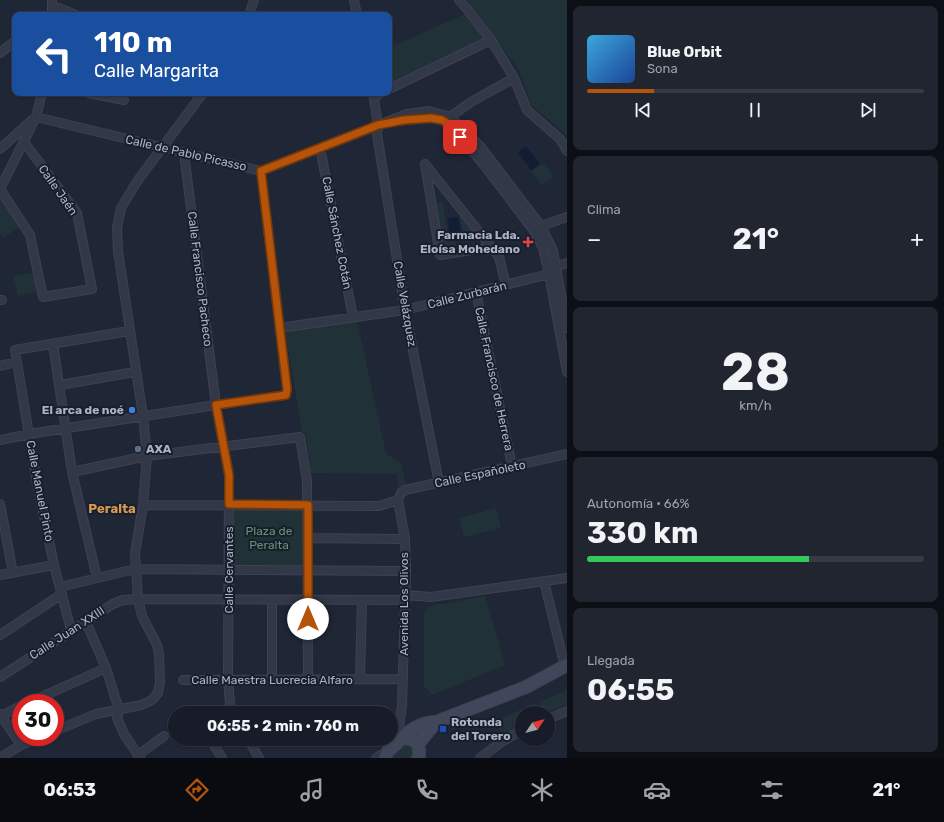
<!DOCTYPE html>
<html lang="es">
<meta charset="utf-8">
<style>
body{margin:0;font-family:Rubik,sans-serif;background:#202530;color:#f1f3f6;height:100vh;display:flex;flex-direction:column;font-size:15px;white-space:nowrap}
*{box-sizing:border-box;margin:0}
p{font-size:13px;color:#9ea1a8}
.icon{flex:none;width:22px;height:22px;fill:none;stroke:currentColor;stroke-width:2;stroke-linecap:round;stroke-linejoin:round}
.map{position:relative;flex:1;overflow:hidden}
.drawer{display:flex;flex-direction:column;gap:6px;padding:6px;background:#0d0f16;width:377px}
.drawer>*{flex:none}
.hud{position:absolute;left:12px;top:12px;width:380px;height:84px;border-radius:8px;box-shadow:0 1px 3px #0004,0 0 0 1px #363a45;background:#1a4fa0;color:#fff;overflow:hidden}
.needle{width:26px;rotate:55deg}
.fabs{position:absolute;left:515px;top:706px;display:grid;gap:8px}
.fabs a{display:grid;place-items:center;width:40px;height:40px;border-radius:50%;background:#171c28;box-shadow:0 1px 3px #0004,0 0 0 1px #363a45;font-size:20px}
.speed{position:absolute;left:12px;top:694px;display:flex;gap:8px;font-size:20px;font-weight:700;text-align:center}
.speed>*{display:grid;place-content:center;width:52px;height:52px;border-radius:50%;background:#171c28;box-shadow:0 1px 3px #0004,0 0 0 1px #363a45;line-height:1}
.speed .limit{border:6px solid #d22;background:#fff;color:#111}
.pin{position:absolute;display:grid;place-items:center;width:34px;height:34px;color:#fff;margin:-17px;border-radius:8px;box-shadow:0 2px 6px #0006}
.me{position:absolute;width:44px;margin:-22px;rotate:0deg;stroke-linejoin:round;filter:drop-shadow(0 0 3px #0008)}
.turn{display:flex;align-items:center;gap:14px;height:84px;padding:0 16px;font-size:18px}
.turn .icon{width:52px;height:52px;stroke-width:2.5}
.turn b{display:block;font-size:28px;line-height:34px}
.big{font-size:30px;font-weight:700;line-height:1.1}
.drawer .widget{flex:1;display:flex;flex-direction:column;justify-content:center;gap:6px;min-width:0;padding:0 14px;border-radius:8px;background:#202530}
.drawer .dial{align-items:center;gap:0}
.dial b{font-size:52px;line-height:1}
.song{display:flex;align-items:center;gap:12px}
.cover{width:48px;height:48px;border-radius:6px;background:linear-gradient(135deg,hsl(200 70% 55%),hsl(220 70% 35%))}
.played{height:4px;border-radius:2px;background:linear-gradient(90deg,#b45309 20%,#363a45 20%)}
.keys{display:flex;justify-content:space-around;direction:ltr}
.heat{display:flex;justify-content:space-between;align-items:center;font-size:22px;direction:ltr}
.charge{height:6px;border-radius:3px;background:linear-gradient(90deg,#34c759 66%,#363a45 0)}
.trip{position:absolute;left:168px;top:706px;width:230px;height:40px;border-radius:20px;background:#171c28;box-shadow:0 1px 3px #0004,0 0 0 1px #363a45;font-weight:700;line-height:40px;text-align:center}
.tab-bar{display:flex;height:64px;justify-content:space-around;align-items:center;background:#090b10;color:#9ea1a8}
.tab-bar .icon{width:28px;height:28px}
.tab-bar .current{color:#b45309}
.tab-bar b{font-size:18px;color:#f1f3f6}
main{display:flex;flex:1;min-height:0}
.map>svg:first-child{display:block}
</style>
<main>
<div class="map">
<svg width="567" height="758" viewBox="0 0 567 758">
<rect width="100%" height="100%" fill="#1f2636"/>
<path fill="#203237" d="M467,0H567V138L564,133L531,105L519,70Z
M467,13L486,38L389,83V48Z
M543,163L554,176L542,185L531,172Z
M2,199L20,227L3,238L0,233V201Z
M443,202L449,241L455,240L457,249L442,251L435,203Z
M459,213L475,232L463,234Z
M36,272L39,291L18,296L13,276Z
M357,321L386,453L402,465L406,485L398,490L397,474L311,473L306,433L302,432L285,331Z
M233,507L305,508V568H233Z
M496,508L501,528L464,537L459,518Z
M485,596L505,665L432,695L424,686V612L430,606Z
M567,690V705L544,713L540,702Z
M535,703L540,713H522V724L502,735L494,722Z
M406,743L415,748L413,756L411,758H390L392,754Z"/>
<path fill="#121d33" d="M526,146L540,164L531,170L518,152Z
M458,217L462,238L450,239L448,218Z"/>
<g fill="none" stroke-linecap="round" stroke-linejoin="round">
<defs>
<path id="street" d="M52,0V15
M354,0L357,15
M459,0L467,9L491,40L514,78L527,110L560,139L567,151
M53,6L76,15
M249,15L254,0
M0,53L15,41
M389,89L491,40
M89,93L124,100
M373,93L378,125L377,134L405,310L439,483
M374,97L381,93
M36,117L261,171L407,114L429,111L450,117L480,146L541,226L553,251L567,328
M450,117L471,102L514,78
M396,121L431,118L442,120L453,127L484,165L534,231L543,248L549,274L567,372
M320,148L353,317
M0,149L32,120
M184,153L216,405L229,475L228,679L230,704L232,713
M425,164L499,257L506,285
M425,164L440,255L491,247
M0,189L30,235L43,297L92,289L77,213L24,142
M0,189L36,117L42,93
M541,226L567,217
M476,292L512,466
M0,300H2
M279,328L405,310L549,274L556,267L567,263
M53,344L72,472L97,578
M0,366L17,362
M60,385L135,372
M0,440L29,434L216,405L286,395L287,389L261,171
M72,472L147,456L300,437L307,481L308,679
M398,500L401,493L405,490L567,454
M0,504L13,573
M143,505L379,506L398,500
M308,538L405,539
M0,575L54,565
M544,581L565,667
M60,587L135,569L406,571
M405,595L431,597L567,578
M86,622L106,668L119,710L117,718L124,734L140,758
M71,630L54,565L36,478L15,350L129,331
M0,635L62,594
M0,677L113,604L123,600L138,599L406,600
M272,679V600
M360,679L362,600
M183,680L403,679
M28,703L106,668
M0,714L21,745
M1,716L21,706
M548,719L567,711
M55,731L96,714L141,705L152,700L158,693L160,682L159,654L157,645L142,616L138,599L135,553L143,505L147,456L143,416L118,251L117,228L121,208L138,180L203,93
M210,739L222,758
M248,739L259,758
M397,742L402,705L406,571L405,539L398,500
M138,755L164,736
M0,758L21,745L40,737
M376,758L388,751
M480,758L503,741L522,730"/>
<path id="secondary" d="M402,738C412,728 422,722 436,722L526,687L567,665
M418,744L436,722
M385,758L388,751L402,738C416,739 420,742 419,757L418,758"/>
</defs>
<use href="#street" stroke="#3c4250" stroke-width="10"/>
<use href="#secondary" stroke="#3c4250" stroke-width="14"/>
<use href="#street" stroke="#323847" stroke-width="8"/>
<use href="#secondary" stroke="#40475a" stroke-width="12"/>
</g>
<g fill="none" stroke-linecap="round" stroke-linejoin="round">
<defs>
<path id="route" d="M308,619V505L229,504V475L216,405L286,395L287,389L261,171L378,125L404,120L431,118L442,120L453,127L460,137"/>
</defs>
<use href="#route" stroke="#753606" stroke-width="10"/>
<use href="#route" stroke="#b45309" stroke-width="7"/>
</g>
<path fill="#e0444e" stroke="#181e2b" stroke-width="1.5" d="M526 236h4v4h4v4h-4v4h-4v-4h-4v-4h4z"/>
<circle fill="#3f7fe0" stroke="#181e2b" stroke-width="1.5" cx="132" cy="410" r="4"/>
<circle fill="#5c6f8a" stroke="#181e2b" stroke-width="1.5" cx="138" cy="449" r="4"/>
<rect fill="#1a4fb4" stroke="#181e2b" stroke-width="1.5" x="439" y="725" width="8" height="8" rx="2"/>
<g text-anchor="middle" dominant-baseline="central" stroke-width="4" stroke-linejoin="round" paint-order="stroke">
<g font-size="12" fill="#acb3c4" stroke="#181e2b">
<text transform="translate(186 153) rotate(13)">Calle de Pablo Picasso</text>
<text transform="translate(58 190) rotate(55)">Calle Jaén</text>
<text transform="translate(337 233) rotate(79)">Calle Sánchez Cotán</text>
<text transform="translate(200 279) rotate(83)">Calle Francisco Pacheco</text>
<text transform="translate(467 295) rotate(-14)">Calle Zurbarán</text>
<text transform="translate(405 304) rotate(80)">Calle Velázquez</text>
<text transform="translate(494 379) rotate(78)">Calle Francisco de Herrera</text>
<text transform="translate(480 474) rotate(-12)">Calle Españoleto</text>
<text transform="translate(40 491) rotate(79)">Calle Manuel Pinto</text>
<text transform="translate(229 570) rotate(-90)">Calle Cervantes</text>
<text transform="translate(404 604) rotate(-90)">Avenida Los Olivos</text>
<text transform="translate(67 633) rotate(-33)">Calle Juan XXIII</text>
<text x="272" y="680">Calle Maestra Lucrecia Alfaro</text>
</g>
<g font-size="12" font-weight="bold" fill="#acb3c4" stroke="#181e2b" text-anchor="end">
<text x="520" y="235">Farmacia Lda.<tspan x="520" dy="14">Eloísa Mohedano</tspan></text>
<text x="124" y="410">El arca de noé</text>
<text x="146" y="449" text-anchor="start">AXA</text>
<text x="451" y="722" text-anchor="start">Rotonda<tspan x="451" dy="14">del Torero</tspan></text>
</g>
<g font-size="12" fill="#639574" stroke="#181e2b">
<text x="269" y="531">Plaza de<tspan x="269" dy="14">Peralta</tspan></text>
</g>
<g font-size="13" font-weight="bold" fill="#d69a55" stroke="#181e2b">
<text x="112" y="508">Peralta</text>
</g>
</g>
</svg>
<div class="fabs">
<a><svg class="needle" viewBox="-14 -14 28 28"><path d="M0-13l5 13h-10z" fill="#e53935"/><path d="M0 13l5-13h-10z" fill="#9ea1a8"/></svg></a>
</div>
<div class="speed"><div class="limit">30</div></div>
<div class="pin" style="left:460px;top:137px;background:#d93025"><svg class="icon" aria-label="arrive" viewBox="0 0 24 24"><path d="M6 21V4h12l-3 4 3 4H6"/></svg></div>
<svg class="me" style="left:308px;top:619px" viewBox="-20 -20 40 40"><circle r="19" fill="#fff"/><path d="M0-13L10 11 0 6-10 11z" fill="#b45309"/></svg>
<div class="trip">06:55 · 2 min · 760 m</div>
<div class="hud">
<div class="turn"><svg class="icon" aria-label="left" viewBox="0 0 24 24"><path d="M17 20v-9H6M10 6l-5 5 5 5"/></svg><div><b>110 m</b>Calle Margarita</div></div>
</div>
</div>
<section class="drawer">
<div class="widget">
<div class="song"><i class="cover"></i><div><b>Blue Orbit</b><p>Sona</p></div></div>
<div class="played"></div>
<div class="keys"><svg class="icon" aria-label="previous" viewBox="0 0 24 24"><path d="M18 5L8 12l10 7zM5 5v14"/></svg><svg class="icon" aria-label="pause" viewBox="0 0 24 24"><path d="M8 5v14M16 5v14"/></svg><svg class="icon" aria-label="next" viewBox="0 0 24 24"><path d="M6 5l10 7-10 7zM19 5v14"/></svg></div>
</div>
<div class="widget"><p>Clima</p>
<div class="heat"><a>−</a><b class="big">21°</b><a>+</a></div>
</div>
<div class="widget dial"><b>28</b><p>km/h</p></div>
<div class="widget"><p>Autonomía · 66%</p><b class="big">330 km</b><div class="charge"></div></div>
<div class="widget"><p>Llegada</p><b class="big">06:55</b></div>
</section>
</main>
<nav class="tab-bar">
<b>06:53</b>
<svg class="icon current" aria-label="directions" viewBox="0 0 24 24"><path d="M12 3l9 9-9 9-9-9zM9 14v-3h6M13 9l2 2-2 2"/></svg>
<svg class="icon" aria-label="music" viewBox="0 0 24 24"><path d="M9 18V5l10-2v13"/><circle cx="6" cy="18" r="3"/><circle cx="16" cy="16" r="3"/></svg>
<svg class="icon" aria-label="phone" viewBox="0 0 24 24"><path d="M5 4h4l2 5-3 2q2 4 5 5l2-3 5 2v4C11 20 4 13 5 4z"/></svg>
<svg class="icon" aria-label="climate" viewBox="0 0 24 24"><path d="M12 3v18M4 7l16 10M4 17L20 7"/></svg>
<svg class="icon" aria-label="car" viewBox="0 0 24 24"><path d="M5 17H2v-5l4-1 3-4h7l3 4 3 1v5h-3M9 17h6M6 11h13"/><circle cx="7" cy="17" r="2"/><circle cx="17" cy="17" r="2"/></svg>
<svg class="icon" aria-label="filters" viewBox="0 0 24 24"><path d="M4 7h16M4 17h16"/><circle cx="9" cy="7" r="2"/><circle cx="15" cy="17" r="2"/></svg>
<b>21°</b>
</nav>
